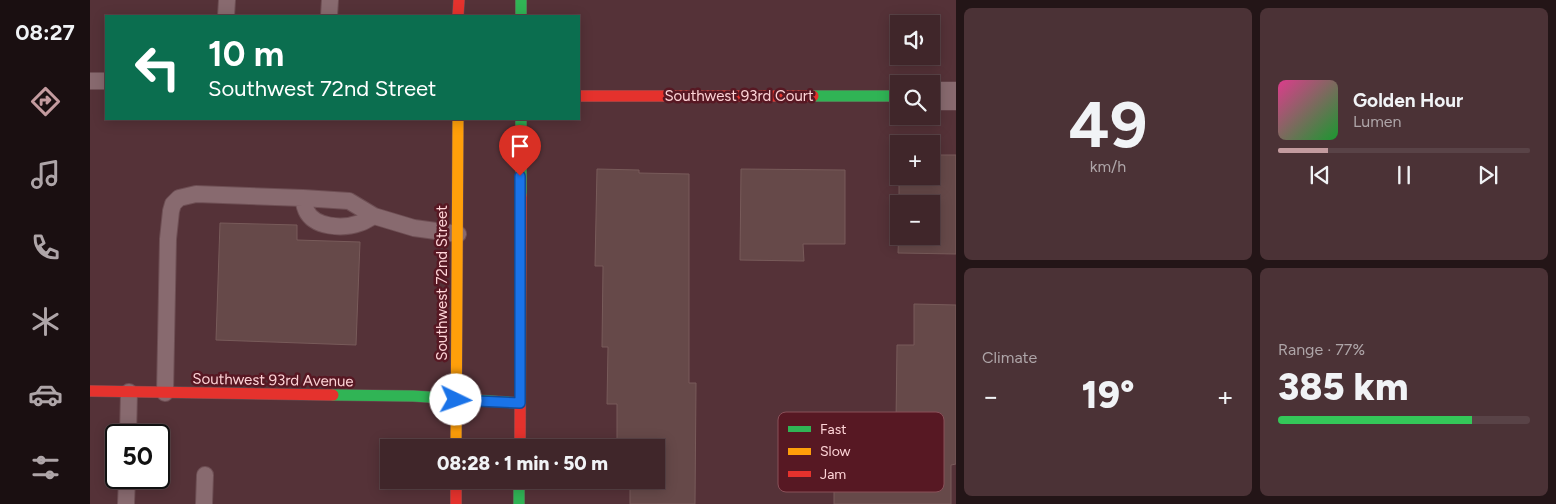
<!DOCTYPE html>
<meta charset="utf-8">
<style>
body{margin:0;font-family:Figtree,sans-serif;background:#4b3236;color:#f1f3f6;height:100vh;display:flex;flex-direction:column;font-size:19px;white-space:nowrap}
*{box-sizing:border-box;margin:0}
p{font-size:16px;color:#aea5a8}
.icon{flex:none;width:28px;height:28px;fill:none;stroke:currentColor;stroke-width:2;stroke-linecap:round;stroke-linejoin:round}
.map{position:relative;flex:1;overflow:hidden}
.drawer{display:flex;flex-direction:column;gap:8px;padding:8px;background:#231517;width:600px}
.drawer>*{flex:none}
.guide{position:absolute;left:15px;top:15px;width:475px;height:105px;border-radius:0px;box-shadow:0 2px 12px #0003,0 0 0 1px #594347;background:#0b6e4f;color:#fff;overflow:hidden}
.tools{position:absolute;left:800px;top:15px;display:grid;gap:10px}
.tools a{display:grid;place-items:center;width:50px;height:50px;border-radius:0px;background:#40262a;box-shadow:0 2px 12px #0003,0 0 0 1px #594347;font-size:25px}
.speed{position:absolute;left:15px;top:424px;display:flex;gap:10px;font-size:25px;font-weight:700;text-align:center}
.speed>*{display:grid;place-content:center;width:65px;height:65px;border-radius:50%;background:#40262a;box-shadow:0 2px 12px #0003,0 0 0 1px #594347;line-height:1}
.speed .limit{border:2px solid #111;border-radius:8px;background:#fff;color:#111}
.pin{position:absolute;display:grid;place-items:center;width:42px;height:42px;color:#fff;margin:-51px -21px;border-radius:50% 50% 50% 0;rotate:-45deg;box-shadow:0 0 5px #0007}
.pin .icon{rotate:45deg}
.me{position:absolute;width:55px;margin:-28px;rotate:93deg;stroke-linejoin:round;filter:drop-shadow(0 0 4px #0008)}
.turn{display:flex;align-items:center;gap:18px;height:105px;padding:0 20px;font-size:22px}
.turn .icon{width:65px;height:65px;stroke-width:2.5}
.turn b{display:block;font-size:35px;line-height:42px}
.big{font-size:38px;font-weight:800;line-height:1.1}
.drawer .card{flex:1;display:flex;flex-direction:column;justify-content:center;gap:8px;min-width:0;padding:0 18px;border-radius:8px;background:#4b3236}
.drawer .dial{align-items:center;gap:0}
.dial b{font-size:65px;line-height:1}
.song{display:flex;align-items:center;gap:15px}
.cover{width:60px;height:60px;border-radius:8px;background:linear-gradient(135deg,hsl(330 70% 55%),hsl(130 70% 35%))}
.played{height:5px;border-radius:2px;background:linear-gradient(90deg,#c39b9f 20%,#594347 20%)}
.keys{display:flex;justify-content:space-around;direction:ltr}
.heat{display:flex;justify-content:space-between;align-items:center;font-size:28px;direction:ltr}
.charge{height:8px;border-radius:4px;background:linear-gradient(90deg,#34c759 77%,#594347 0)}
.drawer .tiles{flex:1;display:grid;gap:8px;grid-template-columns:repeat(2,1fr)}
.trip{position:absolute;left:290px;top:439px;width:285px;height:50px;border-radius:0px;background:#40262a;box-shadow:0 2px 12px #0003,0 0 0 1px #594347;font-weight:800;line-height:50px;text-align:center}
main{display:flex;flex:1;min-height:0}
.tabs{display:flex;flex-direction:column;width:90px;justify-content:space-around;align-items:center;background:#1a0f11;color:#aea5a8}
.tabs .icon{width:35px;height:35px}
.tabs .current{color:#c39b9f}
.tabs b{font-size:22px;color:#f1f3f6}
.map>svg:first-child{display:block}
</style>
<main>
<nav class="tabs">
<b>08:27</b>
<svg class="icon current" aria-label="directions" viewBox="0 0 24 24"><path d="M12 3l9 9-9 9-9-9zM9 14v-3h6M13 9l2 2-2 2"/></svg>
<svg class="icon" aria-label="music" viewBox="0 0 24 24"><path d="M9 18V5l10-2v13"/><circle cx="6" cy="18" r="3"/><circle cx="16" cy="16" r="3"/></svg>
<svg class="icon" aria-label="phone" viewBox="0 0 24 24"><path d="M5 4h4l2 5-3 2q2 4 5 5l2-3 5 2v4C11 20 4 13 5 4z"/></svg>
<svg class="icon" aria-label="climate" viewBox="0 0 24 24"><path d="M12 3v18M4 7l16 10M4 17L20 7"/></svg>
<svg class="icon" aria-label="car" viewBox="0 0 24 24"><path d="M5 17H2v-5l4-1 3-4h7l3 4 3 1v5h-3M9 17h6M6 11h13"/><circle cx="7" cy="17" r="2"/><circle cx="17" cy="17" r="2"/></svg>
<svg class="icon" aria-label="filters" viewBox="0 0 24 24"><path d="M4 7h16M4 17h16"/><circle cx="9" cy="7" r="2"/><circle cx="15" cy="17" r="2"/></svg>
</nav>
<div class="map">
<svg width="866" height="504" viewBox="0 0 866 504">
<rect width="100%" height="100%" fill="#553238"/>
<path fill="#664949" stroke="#785b5a" d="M841,155H866V254L808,253L809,227V236H841V204H809V176H841Z
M507,169L549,170V173L599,174V383H606L605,504H540V480H566V448H527V404H517L518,347H512L513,266H505Z
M651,169L755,170V244H713L714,261L650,260Z
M130,223L207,225V240L270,242L266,345L126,340Z
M824,304L866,305V464L861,465V504H744V453L757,452V423L806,422L807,345H824Z"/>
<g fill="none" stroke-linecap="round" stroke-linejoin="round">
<defs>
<path id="lane" d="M136,16L137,0
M239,16L240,0
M0,81H16
M213,198C214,201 214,206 216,210C224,228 253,229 270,223C275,222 279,218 284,216
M75,393L78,239L81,211L83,204L89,198L106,194L213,198L259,201L284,216L324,228L368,234
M38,435L39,392
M36,504L37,478
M114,504L115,475"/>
<path id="street" d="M841,96H866"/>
<path id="fast" d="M431,0V16
M723,96H809
M431,195V119
M243,395L323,396L430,403
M429,480V504"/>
<path id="slow" d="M366,448L368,119"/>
<path id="jam" d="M368,16L369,0
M489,96H723
M0,391L243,395
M430,448L431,195
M366,480V504"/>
</defs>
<use href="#lane" stroke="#6e4f54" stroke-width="18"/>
<use href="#street" stroke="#6e4f54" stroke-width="29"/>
<use href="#fast" stroke="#6e4f54" stroke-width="12"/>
<use href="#slow" stroke="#6e4f54" stroke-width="12"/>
<use href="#jam" stroke="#6e4f54" stroke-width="12"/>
<use href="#lane" stroke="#886a6f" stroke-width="16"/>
<use href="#street" stroke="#886a6f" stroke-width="28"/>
<use href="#fast" stroke="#30b455" stroke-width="11"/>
<use href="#slow" stroke="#ff9f0a" stroke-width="11"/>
<use href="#jam" stroke="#e5322d" stroke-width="11"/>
</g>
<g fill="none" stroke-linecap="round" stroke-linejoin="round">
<defs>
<path id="route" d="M366,400L430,403V176"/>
</defs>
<use href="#route" stroke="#114b97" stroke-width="12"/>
<use href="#route" stroke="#1a73e8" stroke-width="9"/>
</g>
<g text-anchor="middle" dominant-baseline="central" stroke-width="5" stroke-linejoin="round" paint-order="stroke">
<g font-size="15" fill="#fed4d7" stroke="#571823">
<text x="649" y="96">Southwest 93rd Court</text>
<text transform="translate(352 283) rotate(-90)">Southwest 72nd Street</text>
<text transform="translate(183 380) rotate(1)">Southwest 93rd Avenue</text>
</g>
</g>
<rect x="688" y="412" width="166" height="80" rx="8" fill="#571823" stroke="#895059" stroke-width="1"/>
<rect x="698" y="426" width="23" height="6" fill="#30b455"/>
<rect x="698" y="448" width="23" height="7" fill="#ff9f0a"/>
<rect x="698" y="471" width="23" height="6" fill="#e5322d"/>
<g font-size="14" fill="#fed4d7">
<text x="730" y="434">Fast</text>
<text x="730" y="456">Slow</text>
<text x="730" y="479">Jam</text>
</g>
</svg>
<div class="tools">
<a><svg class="icon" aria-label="sound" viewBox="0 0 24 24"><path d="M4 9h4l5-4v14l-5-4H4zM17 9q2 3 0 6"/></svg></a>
<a><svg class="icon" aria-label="search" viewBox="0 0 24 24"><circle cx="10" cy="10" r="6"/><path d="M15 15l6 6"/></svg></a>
<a>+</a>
<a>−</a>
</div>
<div class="speed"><div class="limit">50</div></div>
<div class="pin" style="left:430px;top:176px;background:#d93025"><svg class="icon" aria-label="arrive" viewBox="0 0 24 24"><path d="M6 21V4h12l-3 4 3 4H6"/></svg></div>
<svg class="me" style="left:366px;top:400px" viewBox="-20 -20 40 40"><circle r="19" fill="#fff"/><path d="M0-13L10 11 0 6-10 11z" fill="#1a73e8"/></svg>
<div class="trip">08:28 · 1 min · 50 m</div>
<div class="guide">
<div class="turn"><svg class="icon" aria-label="left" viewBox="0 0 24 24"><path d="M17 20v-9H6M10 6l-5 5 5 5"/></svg><div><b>10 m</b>Southwest 72nd Street</div></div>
</div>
</div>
<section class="drawer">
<div class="tiles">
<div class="card dial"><b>49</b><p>km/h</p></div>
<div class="card">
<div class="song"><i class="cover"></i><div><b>Golden Hour</b><p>Lumen</p></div></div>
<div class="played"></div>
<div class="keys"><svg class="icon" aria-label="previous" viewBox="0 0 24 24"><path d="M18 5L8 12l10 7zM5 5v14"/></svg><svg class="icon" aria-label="pause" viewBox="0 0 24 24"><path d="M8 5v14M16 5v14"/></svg><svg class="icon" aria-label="next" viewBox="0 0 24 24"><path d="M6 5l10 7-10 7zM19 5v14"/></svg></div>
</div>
<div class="card"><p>Climate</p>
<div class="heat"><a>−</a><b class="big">19°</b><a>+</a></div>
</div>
<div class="card"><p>Range · 77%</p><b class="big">385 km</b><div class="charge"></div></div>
</div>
</section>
</main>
